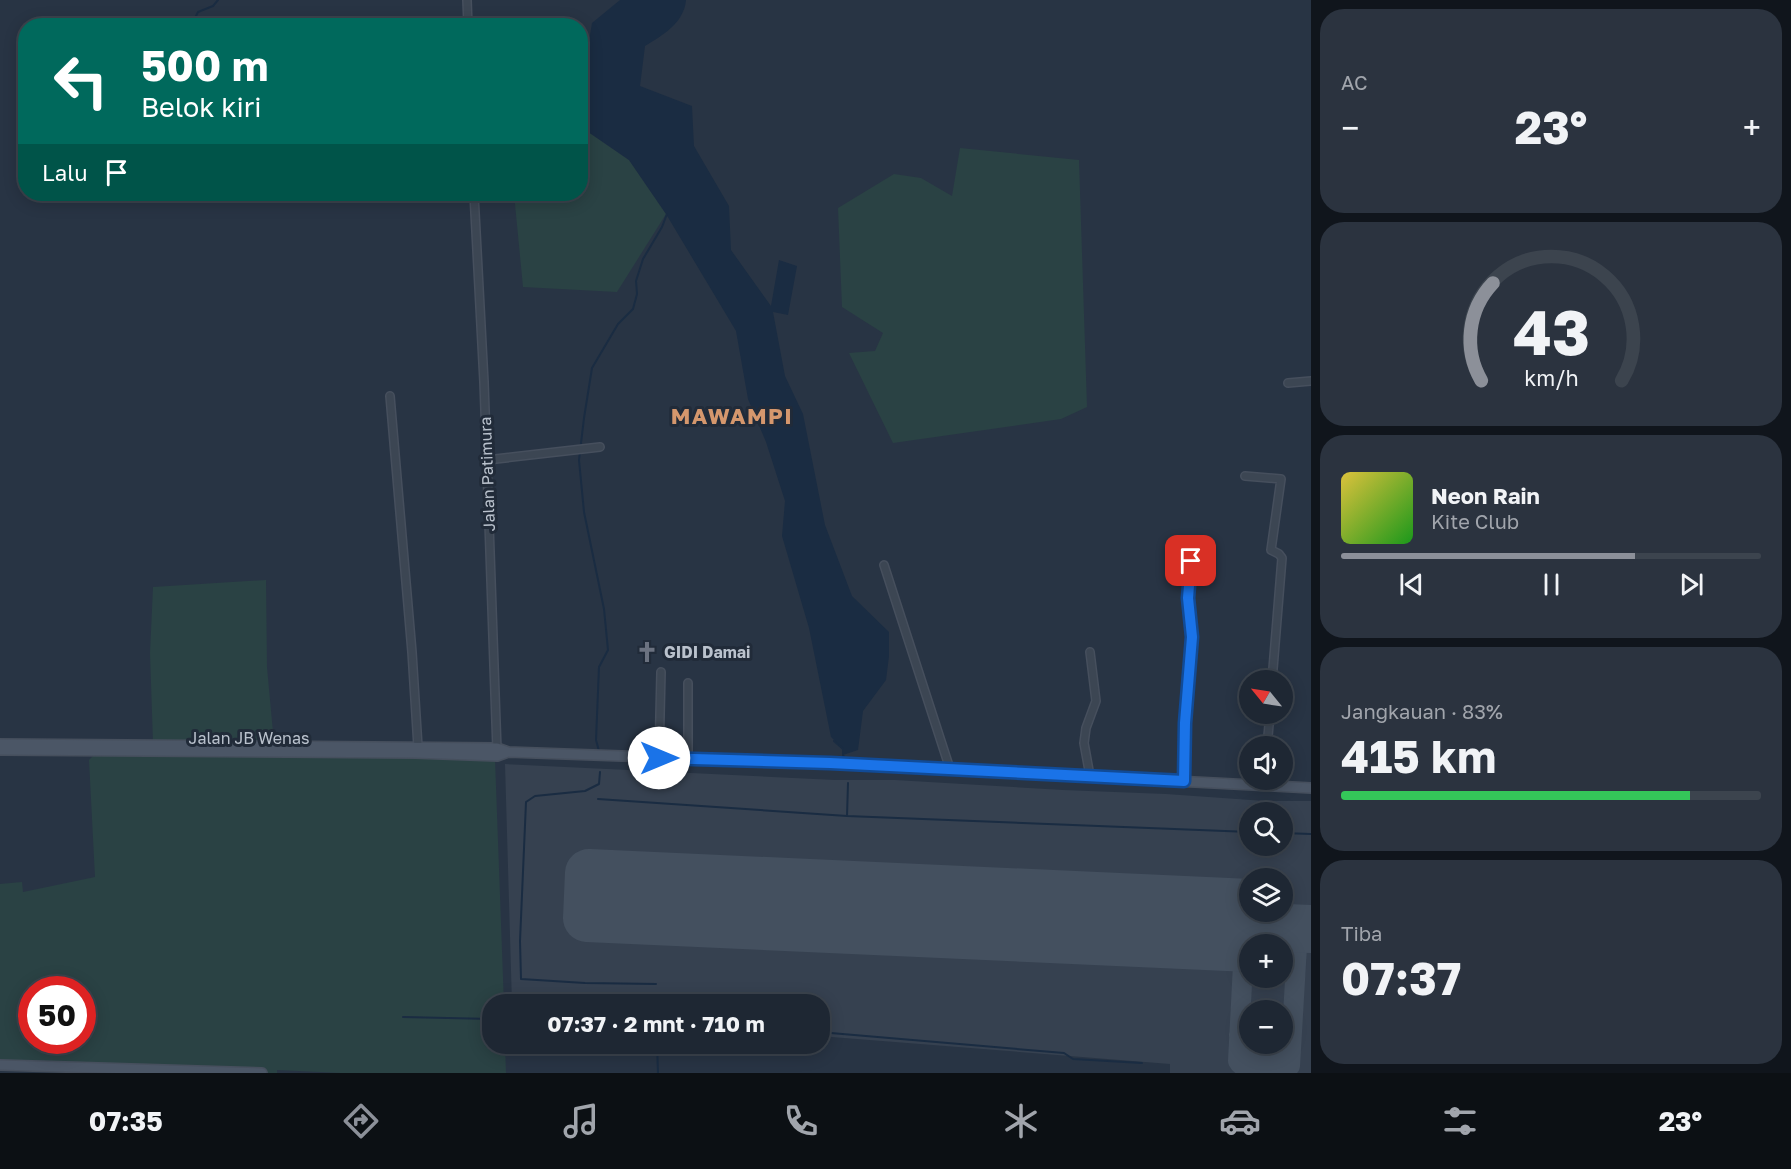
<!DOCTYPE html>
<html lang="id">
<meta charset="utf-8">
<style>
body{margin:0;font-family:"Golos Text",sans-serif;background:#2b333f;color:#f1f3f6;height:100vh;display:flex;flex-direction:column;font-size:22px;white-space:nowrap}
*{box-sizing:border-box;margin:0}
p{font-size:20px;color:#a1a5ac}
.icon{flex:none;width:33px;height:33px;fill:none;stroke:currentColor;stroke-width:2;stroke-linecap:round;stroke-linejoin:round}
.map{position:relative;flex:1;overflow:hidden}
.sheet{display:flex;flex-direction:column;gap:9px;padding:9px;background:#10151c;width:480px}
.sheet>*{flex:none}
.banner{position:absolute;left:18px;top:18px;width:570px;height:183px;border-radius:24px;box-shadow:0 3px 15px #0003,0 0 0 2px #3c444e;background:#00695c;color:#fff;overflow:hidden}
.needle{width:39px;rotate:300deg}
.controls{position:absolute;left:1239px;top:670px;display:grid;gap:12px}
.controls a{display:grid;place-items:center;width:54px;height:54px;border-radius:50%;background:#1e2733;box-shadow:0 3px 15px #0003,0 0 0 2px #3c444e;font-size:30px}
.speed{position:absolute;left:18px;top:976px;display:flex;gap:12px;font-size:30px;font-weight:700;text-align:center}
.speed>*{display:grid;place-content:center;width:78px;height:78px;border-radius:50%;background:#1e2733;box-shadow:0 3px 15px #0003,0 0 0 2px #3c444e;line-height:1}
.speed .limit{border:9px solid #d22;background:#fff;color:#111}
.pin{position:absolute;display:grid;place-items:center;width:51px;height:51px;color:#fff;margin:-26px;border-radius:12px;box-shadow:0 3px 9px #0006}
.me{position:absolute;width:66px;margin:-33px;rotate:90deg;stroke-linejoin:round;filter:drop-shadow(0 0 4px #0008)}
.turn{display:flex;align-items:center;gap:21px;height:126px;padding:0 24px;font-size:27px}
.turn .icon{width:78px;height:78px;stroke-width:2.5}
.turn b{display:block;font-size:42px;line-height:51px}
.then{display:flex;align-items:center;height:57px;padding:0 24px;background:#0003;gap:12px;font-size:22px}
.big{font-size:45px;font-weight:700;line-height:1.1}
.sheet .card{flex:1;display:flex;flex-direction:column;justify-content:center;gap:9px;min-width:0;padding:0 21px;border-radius:24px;background:#2b333f}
.sheet .dial{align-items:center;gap:0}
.dial svg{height:156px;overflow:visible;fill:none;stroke:#3c444e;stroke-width:7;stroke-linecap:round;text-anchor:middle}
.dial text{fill:#f1f3f6;stroke:none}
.song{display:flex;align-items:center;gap:18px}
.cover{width:72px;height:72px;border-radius:9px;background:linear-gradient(135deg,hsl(50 70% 55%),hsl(120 70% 35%))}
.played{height:6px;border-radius:3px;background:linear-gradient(90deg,#8c9099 70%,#3c444e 70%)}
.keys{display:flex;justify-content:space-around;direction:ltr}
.heat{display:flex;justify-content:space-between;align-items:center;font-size:33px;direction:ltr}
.charge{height:9px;border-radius:4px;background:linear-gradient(90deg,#34c759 83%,#3c444e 0)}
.trip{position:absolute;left:482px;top:994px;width:348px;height:60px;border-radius:24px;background:#1e2733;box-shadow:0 3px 15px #0003,0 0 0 2px #3c444e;font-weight:700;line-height:60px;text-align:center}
.dock{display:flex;height:96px;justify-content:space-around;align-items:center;background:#0c1014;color:#a1a5ac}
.dock .icon{width:42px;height:42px}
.dock .active{color:#8c9099}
.dock b{font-size:27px;color:#f1f3f6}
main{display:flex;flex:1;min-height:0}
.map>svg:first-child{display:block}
</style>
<main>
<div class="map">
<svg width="1311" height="1073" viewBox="0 0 1311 1073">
<rect width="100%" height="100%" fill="#283444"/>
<path fill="#364150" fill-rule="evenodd" d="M505,764L835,780H895L1063,790L1166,794L1265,801H1311V1073H1170V1064L819,1036V1005H512ZM1250,813H1282V846H1250ZM1250,879H1282V912H1250ZM1250,945H1282V978H1250ZM1250,1011H1282V1044H1250Z"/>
<path fill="#2a4244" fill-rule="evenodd" d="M581,127L629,160L666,214L617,292L523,287L514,194H580Z
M960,148L1079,160L1087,407L1061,419L893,443L849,353L875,351L883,333L842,307L838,208L894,174L921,178L952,196Z
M266,580L267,667L274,743H153L150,653L153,587Z
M93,756H418L495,759L504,1005H492V1044H505L506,1073H341L277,1070V1073H263L0,1064V884L22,882L23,892L95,877L89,760ZM32,990H82V1041H32Z"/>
<path fill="#1a2c42" d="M620,0H686C684,23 663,35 645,46L640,86L692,106L694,146L729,206L731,250L771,306L779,260L797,266L788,315L773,312L785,376L803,414L825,525L852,596L889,632V656L886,680L863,711L858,750L843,755V749L831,737L809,628L782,536L785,501L766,442L748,399L736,331L666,214L629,160L581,127V90L592,23Z"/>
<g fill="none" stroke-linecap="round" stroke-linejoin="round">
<path stroke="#1a2c42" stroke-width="2" d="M191,26L198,12L213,6L218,0
M834,741L843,749V755L846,761
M599,751L596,740L599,667L608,650L604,609L584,512L579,460L584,418L592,368L618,324L633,309L637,294L636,281L643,259L662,227L667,214
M600,772L599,784L585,791L535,796L526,802L520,941L521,979L585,983L656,984
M598,799L847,816L1250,832
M847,816L848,783
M1282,833L1311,834
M403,1017L492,1019
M819,1032L1064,1053L1073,1059L1142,1063
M657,1044L658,1073"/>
<path stroke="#44505f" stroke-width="20" d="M1245,926L1238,1061C1244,1073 1269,1070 1282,1071L1286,1070L1290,1066L1298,929
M1239,1035L1244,1048C1252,1054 1275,1059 1284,1055C1288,1053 1289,1051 1291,1047"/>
<path stroke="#44505f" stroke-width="48" d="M1250,903L589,873L587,918L1250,948
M1211,925L1311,929"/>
<defs>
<path id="street" d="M467,0L468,26
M474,194L484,382L497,750
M1288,383L1311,381
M390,396L412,652L418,747
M487,460L600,447
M1245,476L1281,479L1271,550L1279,554L1282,558L1272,681
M884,565L950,769
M688,683V758
M1267,747L1270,714
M659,758L661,672
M1090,776L1084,743L1086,728L1096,701L1090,652
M1183,781L1185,723L1193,637L1188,598L1191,561"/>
<path id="secondary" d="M0,744L497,748L508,752
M0,750L415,753L497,756L508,752L850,764L1311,788
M0,1065L262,1073"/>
</defs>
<use href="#street" stroke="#464f5d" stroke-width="10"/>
<use href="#secondary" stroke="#464f5d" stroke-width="12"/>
<use href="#street" stroke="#3c4653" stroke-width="7"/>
<use href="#secondary" stroke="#4b5666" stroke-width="9"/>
</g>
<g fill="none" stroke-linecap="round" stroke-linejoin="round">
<defs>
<path id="route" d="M659,758L830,763L1184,781L1185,723L1192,637L1188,598L1191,561"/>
</defs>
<use href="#route" stroke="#114b97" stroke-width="15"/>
<use href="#route" stroke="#1a73e8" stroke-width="10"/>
</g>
<defs>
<symbol id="church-bare" viewBox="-9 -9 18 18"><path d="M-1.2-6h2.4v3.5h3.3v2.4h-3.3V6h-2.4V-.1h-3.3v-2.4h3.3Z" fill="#6b7280" stroke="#212b39" stroke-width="2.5" paint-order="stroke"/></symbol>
</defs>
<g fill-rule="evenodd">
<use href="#church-bare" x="632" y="637" width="30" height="30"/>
</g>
<g text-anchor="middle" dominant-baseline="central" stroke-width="6" stroke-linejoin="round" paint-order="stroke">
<g font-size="16" fill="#bac2cd" stroke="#212b39">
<text transform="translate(487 474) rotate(-92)">Jalan Patimura</text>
<text x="249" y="738">Jalan JB Wenas</text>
</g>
<g font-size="16" font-weight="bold" fill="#bac2cd" stroke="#212b39" text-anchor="start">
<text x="664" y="652">GIDI Damai</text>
</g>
<g font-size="22" font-weight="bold" letter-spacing="1.5" fill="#d5976d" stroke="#212b39">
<text x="732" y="415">MAWAMPI</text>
</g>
</g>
</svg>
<div class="controls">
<a><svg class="needle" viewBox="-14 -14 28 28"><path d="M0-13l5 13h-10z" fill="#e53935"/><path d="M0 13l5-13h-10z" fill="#a1a5ac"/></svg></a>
<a><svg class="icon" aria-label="sound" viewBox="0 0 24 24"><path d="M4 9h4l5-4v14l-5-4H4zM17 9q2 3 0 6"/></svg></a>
<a><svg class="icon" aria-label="search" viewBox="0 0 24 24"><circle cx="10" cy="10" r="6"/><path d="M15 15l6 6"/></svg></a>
<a><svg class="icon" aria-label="layers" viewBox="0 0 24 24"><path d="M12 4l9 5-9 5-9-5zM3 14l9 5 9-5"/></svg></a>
<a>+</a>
<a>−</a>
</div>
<div class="speed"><div class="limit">50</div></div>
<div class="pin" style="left:1191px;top:561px;background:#d93025"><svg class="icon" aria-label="arrive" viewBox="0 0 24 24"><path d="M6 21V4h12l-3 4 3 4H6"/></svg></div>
<svg class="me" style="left:659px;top:758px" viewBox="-20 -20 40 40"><circle r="19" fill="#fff"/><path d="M0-13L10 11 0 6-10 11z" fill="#1a73e8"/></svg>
<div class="trip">07:37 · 2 mnt · 710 m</div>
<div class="banner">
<div class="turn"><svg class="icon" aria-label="left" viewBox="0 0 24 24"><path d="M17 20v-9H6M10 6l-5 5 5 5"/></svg><div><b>500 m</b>Belok kiri</div></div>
<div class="then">Lalu<svg class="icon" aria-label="arrive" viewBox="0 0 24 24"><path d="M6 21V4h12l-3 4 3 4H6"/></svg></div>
</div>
</div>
<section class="sheet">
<div class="card"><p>AC</p>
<div class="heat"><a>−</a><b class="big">23°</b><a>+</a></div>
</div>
<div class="card dial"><svg viewBox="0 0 100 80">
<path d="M14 69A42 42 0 1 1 86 69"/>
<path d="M14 69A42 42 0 0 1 20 19" stroke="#8c9099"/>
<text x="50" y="56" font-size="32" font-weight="700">43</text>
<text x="50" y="72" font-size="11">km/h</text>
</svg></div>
<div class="card">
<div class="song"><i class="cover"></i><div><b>Neon Rain</b><p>Kite Club</p></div></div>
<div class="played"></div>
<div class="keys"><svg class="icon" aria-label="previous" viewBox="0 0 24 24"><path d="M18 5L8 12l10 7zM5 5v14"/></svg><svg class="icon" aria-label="pause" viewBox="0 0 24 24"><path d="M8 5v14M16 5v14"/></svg><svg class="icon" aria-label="next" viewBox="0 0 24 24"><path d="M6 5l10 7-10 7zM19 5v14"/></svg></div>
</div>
<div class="card"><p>Jangkauan · 83%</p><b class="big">415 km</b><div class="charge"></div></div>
<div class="card"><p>Tiba</p><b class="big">07:37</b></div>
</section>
</main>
<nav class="dock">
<b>07:35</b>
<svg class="icon active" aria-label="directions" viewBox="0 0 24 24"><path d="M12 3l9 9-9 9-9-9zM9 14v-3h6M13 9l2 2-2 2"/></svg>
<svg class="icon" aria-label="music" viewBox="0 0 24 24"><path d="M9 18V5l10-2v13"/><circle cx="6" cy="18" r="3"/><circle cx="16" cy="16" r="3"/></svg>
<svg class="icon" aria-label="phone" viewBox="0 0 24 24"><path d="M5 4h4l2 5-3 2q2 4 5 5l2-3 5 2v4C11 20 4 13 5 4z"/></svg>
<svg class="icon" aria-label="climate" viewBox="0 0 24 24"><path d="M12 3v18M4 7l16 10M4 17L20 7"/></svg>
<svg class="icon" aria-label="car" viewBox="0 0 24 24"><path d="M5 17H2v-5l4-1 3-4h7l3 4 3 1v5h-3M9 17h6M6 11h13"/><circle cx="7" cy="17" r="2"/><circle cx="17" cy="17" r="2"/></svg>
<svg class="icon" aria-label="filters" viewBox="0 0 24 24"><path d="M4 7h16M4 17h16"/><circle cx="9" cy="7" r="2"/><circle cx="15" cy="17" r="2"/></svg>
<b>23°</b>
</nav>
